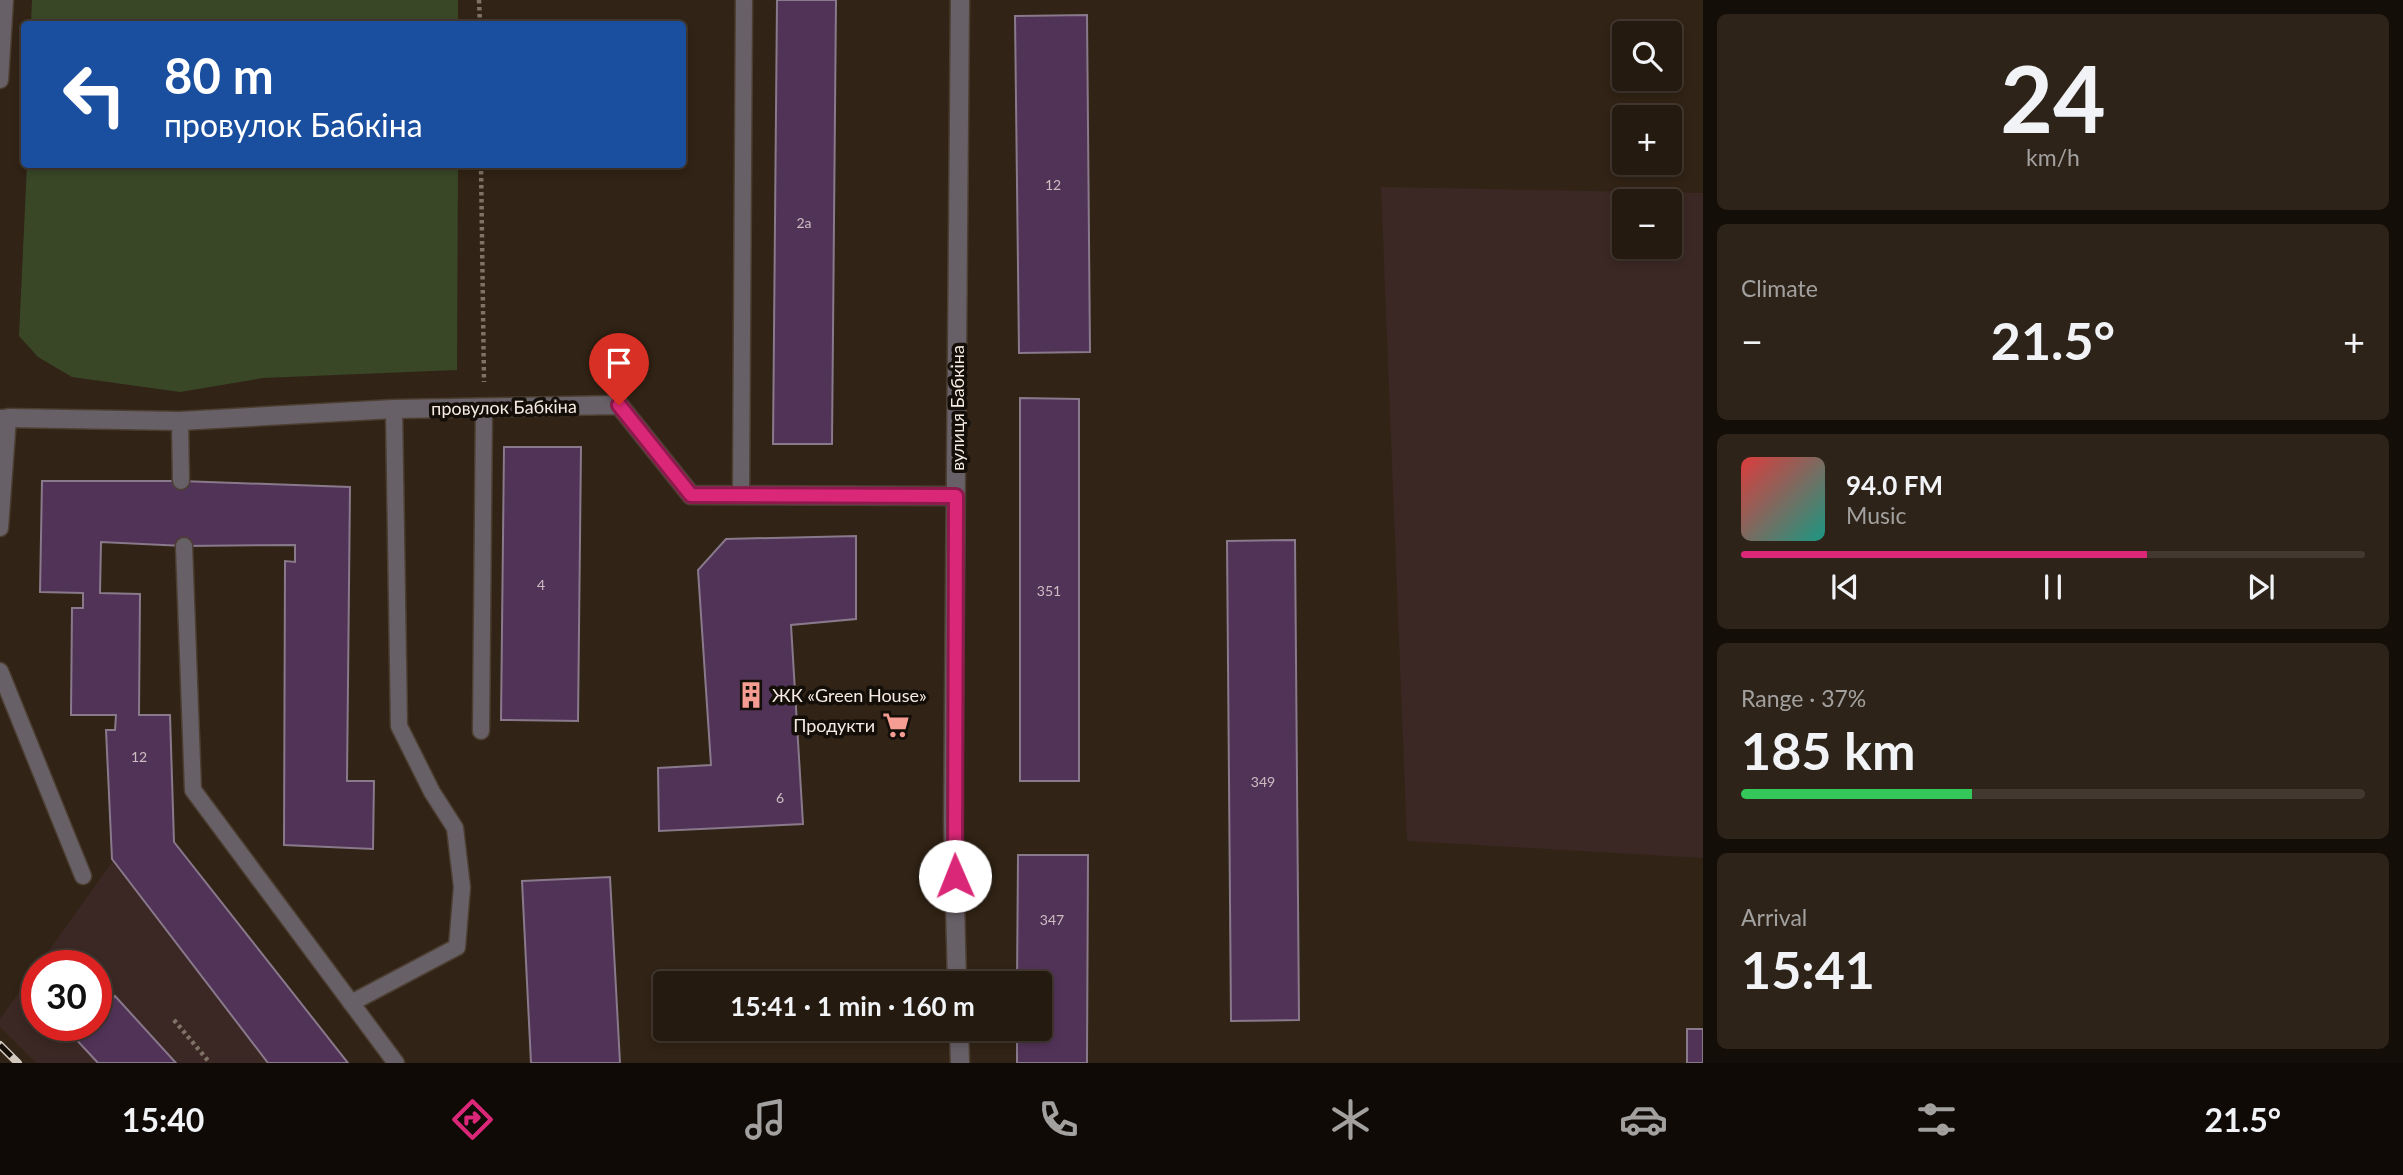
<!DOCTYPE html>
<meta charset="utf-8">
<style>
body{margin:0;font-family:Lato,sans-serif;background:#2d2319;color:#f1f3f6;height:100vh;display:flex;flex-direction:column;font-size:26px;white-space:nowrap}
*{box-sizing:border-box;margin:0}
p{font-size:23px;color:#a3a19f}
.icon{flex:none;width:38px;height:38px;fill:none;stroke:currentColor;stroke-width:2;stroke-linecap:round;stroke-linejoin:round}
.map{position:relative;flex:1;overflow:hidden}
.details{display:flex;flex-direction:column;gap:14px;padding:14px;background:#140e09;width:700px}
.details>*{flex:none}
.hud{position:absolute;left:21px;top:21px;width:665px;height:147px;border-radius:7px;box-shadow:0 4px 10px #0003,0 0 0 2px #423830;background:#1a4fa0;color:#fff;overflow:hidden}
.buttons{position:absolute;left:1612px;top:21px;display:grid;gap:14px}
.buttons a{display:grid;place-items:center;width:70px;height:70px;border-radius:7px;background:#251a10;box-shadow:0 4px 10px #0003,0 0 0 2px #423830;font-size:35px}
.speed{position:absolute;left:21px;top:950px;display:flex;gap:14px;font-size:35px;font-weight:700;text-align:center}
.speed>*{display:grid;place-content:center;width:91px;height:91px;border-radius:50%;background:#251a10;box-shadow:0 4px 10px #0003,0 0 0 2px #423830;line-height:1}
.speed .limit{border:10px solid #d22;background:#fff;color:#111}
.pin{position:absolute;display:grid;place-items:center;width:60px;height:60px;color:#fff;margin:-72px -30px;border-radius:50% 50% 50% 0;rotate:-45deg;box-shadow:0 0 7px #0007}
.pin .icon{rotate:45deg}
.me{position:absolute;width:77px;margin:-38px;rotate:359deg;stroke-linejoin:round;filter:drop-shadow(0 0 5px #0008)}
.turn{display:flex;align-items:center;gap:24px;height:147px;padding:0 28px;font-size:32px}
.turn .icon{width:91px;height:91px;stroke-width:2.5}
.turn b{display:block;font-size:49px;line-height:60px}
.big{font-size:52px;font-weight:700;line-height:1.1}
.details .card{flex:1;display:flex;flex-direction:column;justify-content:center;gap:10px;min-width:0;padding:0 24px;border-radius:10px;background:#2d2319}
.details .dial{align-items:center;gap:0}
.dial b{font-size:91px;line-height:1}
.song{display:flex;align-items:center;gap:21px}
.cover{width:84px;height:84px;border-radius:10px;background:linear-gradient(135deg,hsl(0 70% 55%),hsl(170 70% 35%))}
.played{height:7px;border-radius:4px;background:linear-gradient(90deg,#db2777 65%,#423830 65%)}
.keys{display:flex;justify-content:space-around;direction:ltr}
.heat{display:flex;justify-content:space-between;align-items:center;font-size:38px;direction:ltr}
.charge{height:10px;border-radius:5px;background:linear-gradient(90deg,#34c759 37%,#423830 0)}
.trip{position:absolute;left:653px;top:971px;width:399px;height:70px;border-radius:7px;background:#251a10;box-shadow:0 4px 10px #0003,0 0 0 2px #423830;font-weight:700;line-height:70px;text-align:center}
.dock{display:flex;height:112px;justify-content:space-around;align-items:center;background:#0f0a06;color:#a3a19f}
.dock .icon{width:49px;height:49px}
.dock .active{color:#db2777}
.dock b{font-size:32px;color:#f1f3f6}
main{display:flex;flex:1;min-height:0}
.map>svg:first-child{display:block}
</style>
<main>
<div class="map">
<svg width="1703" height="1063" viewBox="0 0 1703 1063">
<rect width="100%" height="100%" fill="#312315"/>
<path fill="#3b2824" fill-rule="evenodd" d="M1381,187L1703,193V858L1407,841ZM1624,201H1670V247H1624Z
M114,859L272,1063H36L0,1027V1019L37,967V1026H96V966H38Z"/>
<path fill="#394727" d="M32,0H458V24H31Z
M27,165H458L457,370L263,378L180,392L72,377L38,357L19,336Z"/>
<path fill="#523358" stroke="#88798b" stroke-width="2" d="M777,0H836L832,444H773Z
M1087,15L1090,352L1019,353L1015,16Z
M1020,398L1079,399V781H1020Z
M504,447H581L578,721L501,720Z
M42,481H181L350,487L347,781H374L373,849L284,845L285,561L295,562V545L184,546L101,542L100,593L140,594L139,715H170L174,842L348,1063H268L112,859L106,730H115L116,715H71L72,608H83V593L40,592Z
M856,536V619L791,625L803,824L659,831L658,768L711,765L698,570L726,539Z
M1295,540L1299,1020L1231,1021L1227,541Z
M1018,855H1088L1087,1063H1017V1029H1040V984H1017Z
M610,877L620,1063H531L522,881Z
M115,996L176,1063H98L73,1036L84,1026H96V1014Z
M1687,1029H1703V1063H1687Z"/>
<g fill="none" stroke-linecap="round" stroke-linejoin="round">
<defs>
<path id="service" d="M0,80L5,0
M0,418H8L0,528
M180,421L181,481
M741,495L744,0
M184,546L193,790L396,1063
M0,671L83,876
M481,731L484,408
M351,1003L457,947L462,887L455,828L432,792L399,726L394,409"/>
<path id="minor" d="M8,418L180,421L394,409L619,405L691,495L956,496
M957,984L953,822L960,0
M959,1029L960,1063"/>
</defs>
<use href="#service" stroke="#4c3f32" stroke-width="19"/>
<use href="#minor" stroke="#4c3f32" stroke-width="21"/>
<path stroke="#7f7367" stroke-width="4.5" stroke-dasharray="3.5 3.5" stroke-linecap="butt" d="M479,0L480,24
M481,164L484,382
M174,1020L210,1063"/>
<use href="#service" stroke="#686067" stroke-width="16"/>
<use href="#minor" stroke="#686067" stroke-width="18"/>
<defs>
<path id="rail" d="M0,1045L18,1063"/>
</defs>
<use href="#rail" stroke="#d3c8be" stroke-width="8"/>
<use href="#rail" stroke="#140e08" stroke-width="5" stroke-dasharray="16" stroke-linecap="butt"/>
</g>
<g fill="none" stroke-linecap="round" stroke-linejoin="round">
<defs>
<path id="route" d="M619,405L691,495L956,496L955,876"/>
</defs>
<use href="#route" stroke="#8e194d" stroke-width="18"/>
<use href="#route" stroke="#db2777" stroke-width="12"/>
</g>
<defs>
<symbol id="building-bare" viewBox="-9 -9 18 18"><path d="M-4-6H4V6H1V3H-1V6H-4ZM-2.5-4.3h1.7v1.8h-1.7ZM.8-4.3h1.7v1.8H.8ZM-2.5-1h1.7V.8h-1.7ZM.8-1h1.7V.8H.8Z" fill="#f59c93" stroke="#140e08" stroke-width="2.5" paint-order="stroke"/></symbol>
<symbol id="supermarket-bare" viewBox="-9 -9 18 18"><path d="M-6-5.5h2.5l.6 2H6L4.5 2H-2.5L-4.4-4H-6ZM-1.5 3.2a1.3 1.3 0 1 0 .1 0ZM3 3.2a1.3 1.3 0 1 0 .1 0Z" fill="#f59c93" stroke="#140e08" stroke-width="2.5" paint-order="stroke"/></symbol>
</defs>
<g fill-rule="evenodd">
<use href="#building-bare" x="732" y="676" width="38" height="38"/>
<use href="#supermarket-bare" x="877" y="706" width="38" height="38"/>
</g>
<g text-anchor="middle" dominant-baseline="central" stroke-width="7" stroke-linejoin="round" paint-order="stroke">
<g font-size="14" fill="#ccbdc0">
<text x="1053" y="184">12</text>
<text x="804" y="222">2а</text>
<text x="541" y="584">4</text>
<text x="1049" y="590">351</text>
<text x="139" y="756">12</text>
<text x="1263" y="781">349</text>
<text x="780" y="797">6</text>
<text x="1052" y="919">347</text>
</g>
<g font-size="18" fill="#f5ebe2" stroke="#140e08">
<text transform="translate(504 407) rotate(-1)">провулок Бабкіна</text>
<text transform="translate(957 408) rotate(-90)">вулиця Бабкіна</text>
</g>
<g font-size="18" fill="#f5ebe2" stroke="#140e08" text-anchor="start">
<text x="772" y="695">ЖК «Green House»</text>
<text x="875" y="725" text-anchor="end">Продукти</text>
</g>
</g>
</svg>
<div class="buttons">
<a><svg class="icon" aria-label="search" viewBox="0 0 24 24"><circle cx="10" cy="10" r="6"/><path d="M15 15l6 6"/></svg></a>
<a>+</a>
<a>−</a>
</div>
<div class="speed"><div class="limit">30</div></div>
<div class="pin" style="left:619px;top:405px;background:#d93025"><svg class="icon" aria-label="arrive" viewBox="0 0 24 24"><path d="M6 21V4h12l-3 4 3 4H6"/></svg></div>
<svg class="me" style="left:955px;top:876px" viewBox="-20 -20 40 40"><circle r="19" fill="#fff"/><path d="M0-13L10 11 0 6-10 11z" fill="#db2777"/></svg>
<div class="trip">15:41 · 1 min · 160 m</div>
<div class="hud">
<div class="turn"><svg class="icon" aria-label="left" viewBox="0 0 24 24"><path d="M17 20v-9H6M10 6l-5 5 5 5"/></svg><div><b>80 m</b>провулок Бабкіна</div></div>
</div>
</div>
<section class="details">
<div class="card dial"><b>24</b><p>km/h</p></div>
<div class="card"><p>Climate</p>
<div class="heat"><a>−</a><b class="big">21.5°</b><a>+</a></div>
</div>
<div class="card">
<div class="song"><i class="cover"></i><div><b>94.0 FM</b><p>Music</p></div></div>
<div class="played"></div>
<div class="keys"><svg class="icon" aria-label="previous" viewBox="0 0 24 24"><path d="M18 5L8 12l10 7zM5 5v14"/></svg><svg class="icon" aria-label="pause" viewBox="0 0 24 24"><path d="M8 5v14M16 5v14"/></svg><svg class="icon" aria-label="next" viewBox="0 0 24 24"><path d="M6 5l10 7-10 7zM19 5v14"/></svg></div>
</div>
<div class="card"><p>Range · 37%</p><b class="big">185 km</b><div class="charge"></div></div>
<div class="card"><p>Arrival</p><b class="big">15:41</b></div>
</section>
</main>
<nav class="dock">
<b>15:40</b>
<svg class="icon active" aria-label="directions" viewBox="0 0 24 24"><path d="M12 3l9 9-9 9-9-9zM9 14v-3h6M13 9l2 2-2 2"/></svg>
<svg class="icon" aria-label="music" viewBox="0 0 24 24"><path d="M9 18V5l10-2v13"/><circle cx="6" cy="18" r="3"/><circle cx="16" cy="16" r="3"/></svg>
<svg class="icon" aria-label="phone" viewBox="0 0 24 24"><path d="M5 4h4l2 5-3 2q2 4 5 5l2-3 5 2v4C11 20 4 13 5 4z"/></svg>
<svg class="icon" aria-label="climate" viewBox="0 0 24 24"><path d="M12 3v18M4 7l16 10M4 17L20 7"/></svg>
<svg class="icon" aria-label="car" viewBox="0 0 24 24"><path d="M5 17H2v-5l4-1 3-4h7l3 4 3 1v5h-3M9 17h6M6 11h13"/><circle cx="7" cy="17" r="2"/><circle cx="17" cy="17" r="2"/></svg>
<svg class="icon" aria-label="filters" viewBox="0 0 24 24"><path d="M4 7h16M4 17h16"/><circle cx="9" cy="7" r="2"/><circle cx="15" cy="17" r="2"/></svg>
<b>21.5°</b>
</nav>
